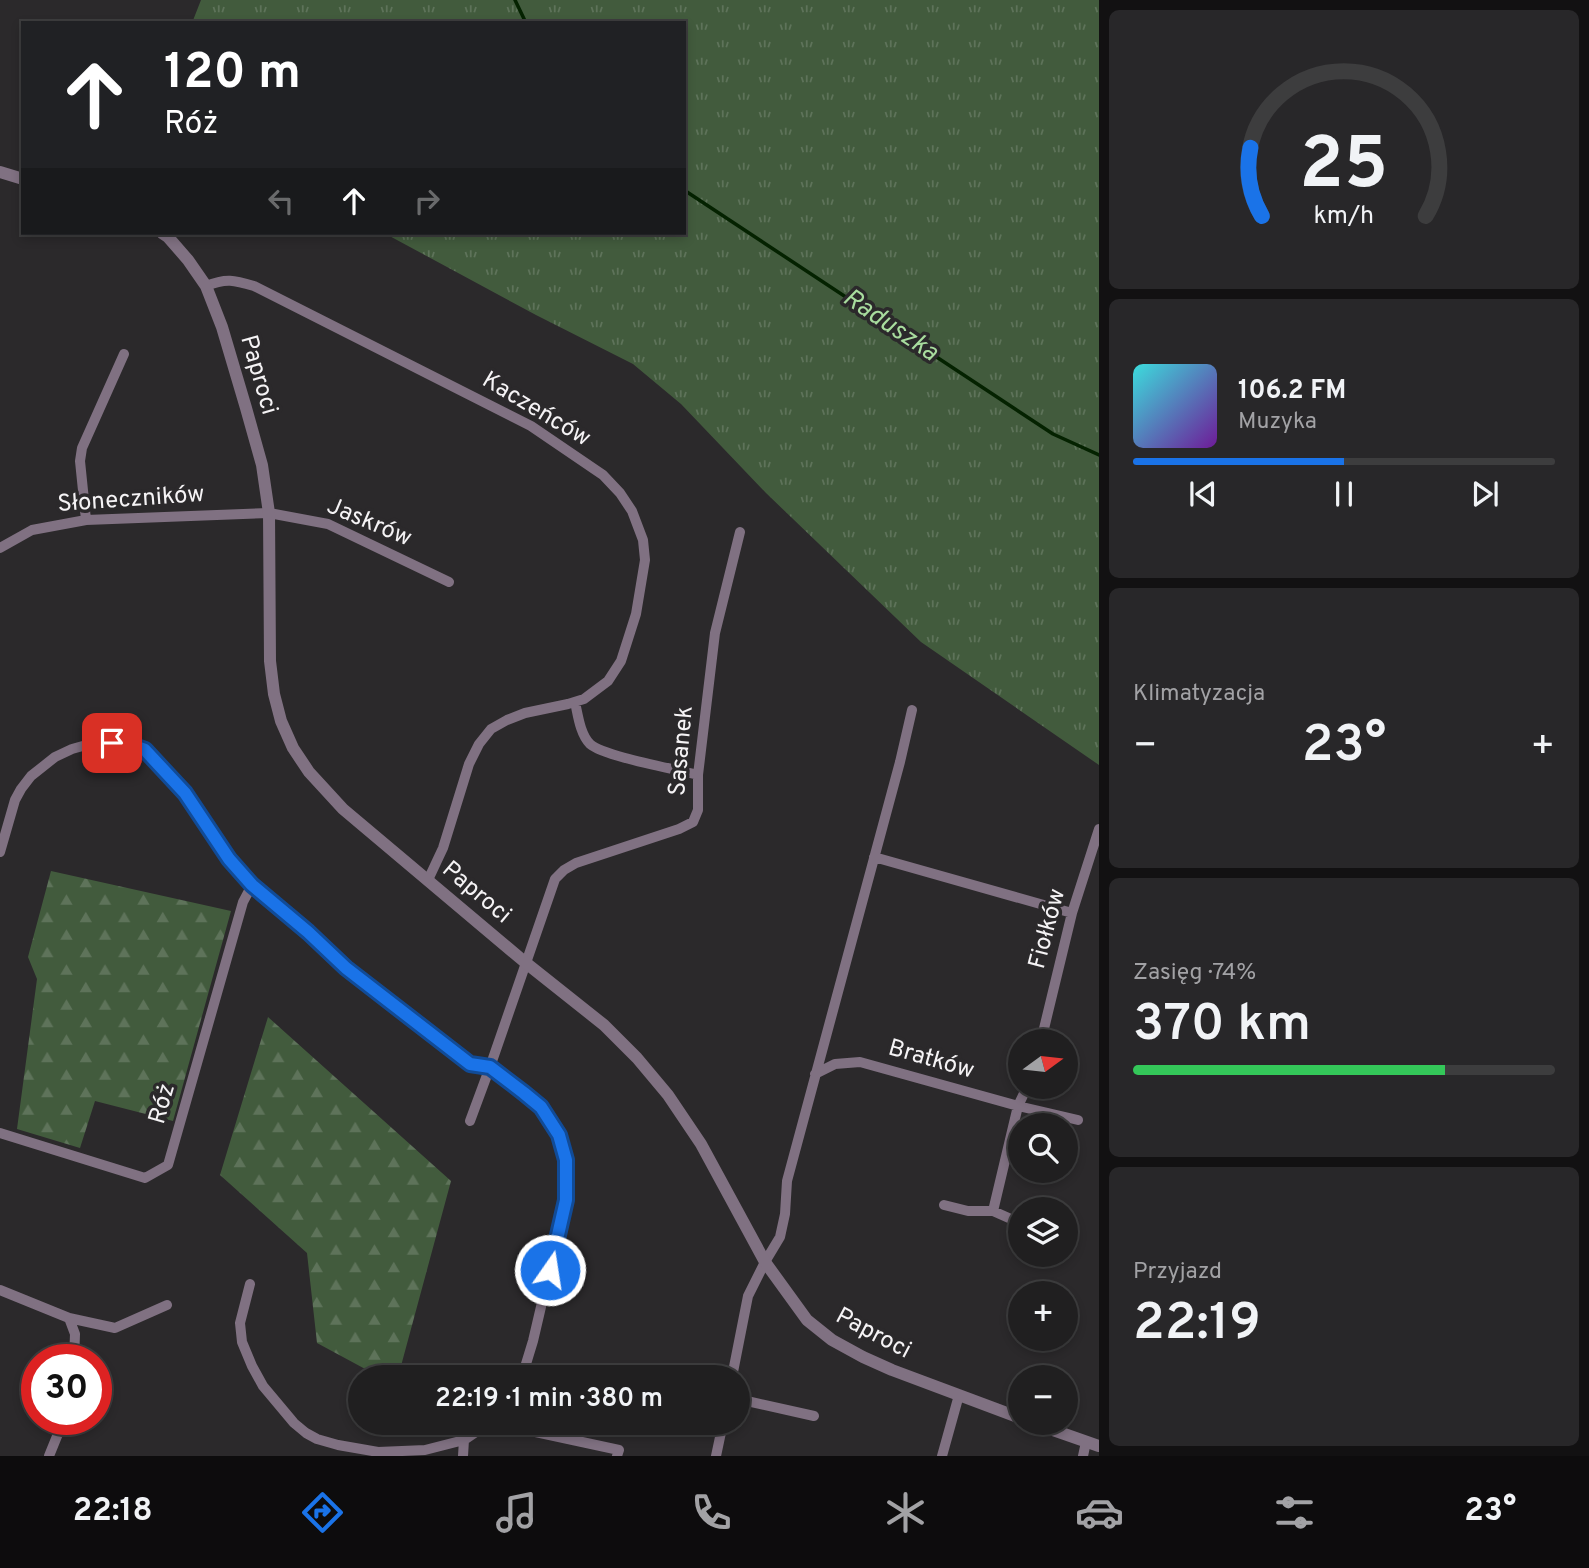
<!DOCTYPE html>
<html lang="pl">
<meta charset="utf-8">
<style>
body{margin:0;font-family:Overpass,sans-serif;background:#282729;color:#f1f3f6;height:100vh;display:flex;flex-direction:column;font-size:26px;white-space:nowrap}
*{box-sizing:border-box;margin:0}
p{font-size:23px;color:#a2a2a5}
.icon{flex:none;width:38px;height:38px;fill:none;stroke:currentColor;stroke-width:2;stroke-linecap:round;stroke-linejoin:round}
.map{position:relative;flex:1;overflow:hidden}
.drawer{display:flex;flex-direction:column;gap:10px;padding:10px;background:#121112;width:490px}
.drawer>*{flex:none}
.top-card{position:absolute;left:21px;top:21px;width:665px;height:214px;border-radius:0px;box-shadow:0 4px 10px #0003,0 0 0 2px #3d3d3e;background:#202124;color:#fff;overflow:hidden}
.needle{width:46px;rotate:75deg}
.buttons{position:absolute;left:1008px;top:1029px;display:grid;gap:14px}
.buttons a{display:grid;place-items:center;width:70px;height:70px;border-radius:50%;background:#201f20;box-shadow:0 4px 10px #0003,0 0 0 2px #3d3d3e;font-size:35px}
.speed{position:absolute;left:21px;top:1344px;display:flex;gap:14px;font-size:35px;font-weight:700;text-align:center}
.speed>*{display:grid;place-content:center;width:91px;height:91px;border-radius:50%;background:#201f20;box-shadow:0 4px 10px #0003,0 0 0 2px #3d3d3e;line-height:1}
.speed .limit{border:10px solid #d22;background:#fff;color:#111}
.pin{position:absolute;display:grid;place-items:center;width:60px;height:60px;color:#fff;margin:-30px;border-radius:14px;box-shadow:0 4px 10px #0006}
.me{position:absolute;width:77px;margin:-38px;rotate:13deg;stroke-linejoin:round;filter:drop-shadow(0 0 5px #0008)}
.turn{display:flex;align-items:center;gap:24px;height:147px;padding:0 28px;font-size:32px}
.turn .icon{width:91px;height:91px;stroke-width:2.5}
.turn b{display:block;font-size:49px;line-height:60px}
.lanes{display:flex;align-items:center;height:66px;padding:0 28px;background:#0003;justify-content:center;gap:35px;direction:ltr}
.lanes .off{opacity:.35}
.big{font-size:52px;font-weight:600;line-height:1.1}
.drawer .widget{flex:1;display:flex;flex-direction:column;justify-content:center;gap:10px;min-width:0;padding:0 24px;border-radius:10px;background:#282729}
.drawer .dial{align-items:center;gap:0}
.dial svg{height:182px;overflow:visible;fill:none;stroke:#3d3d3e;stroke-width:7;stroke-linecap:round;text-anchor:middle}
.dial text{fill:#f1f3f6;stroke:none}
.song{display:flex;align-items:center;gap:21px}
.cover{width:84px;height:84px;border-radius:10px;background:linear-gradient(135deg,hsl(180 70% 55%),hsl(280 70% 35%))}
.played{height:7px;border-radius:4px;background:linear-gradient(90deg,#1a73e8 50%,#3d3d3e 50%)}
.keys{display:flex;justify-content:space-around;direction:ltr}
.heat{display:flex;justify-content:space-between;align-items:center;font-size:38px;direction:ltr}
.charge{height:10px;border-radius:5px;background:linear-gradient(90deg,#34c759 74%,#3d3d3e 0)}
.trip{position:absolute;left:348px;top:1365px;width:402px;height:70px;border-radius:35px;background:#201f20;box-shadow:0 4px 10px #0003,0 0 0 2px #3d3d3e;font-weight:600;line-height:70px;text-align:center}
.menu{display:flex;height:112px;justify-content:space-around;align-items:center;background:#0d0c0d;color:#a2a2a5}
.menu .icon{width:49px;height:49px}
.menu .current{color:#1a73e8}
.menu b{font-size:32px;color:#f1f3f6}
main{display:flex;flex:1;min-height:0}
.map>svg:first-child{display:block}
</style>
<main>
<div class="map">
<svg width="1099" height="1456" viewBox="0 0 1099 1456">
<defs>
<pattern id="grass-tufts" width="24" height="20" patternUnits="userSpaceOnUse" patternTransform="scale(1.75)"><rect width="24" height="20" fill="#425b3d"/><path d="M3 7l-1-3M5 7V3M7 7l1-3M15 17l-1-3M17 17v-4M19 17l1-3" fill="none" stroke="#5e735a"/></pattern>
<pattern id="forest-firs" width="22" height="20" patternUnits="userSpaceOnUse" patternTransform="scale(1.75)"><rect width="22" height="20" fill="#425b3d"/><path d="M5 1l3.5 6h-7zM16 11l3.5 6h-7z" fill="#5e735a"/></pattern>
</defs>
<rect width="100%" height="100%" fill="#2b292b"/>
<path fill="url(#grass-tufts)" d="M201,0H1099V765L921,642L766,493L681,404L633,364L536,315L384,233H684V23H192Z"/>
<path fill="url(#forest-firs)" d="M51,871L231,911L173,1121L95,1101L80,1148L17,1129L37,979L28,957Z
M268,1017L451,1181L398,1377H380L317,1343L307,1253L220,1175Z"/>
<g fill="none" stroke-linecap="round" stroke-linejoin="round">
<path stroke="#042200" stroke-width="3.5" d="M515,0L526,23
M684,190L1053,434L1099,455"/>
<path stroke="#807182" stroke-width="10" d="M206,286C226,278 234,280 254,286L531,426L603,475L620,493L632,511L643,540L645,560L636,614L621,661L608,681L584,699L568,704L525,713L507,720L491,729L479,744L469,764L443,848L428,880
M86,520L80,461L82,448L124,354
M0,548L32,530L86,520L269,513L328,524L449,582
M575,702C578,715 580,734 590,744C605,757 676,769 698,775
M0,852L15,800L21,789L31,776L55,757L72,749L97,742L126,743L145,750L185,793L229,859L252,885L308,932L346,968L392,1005L470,1064L490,1067L524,1092L542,1107L559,1135L566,1160V1200L533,1341L522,1377
M874,857L1072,913
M1041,1041L1072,913L1099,829
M815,1074L835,1064L860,1062L1018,1106L1078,1120
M470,1121L490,1067L555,879L564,870L576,863L679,829L693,822L698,810V775L715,633L740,532
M0,1133L145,1178L168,1165L243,902L252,885
M944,1205L968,1211H993L1020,1223
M993,1211L1018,1106L1027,1087
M250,1284L240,1323L242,1342L252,1366L263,1386L294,1423L306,1433L317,1439L338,1445L378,1452L402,1451L425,1450L464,1440L489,1423
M0,1290L69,1318L115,1328L167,1305
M69,1318L75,1334L74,1360
M732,1377L748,1296L765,1262L780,1237L785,1214L787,1181L900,762L912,710
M738,1399L814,1416
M512,1423L517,1428L619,1450L617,1456
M49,1456L64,1419
M463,1456L464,1440
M716,1456L723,1423
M942,1456L959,1395
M1083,1456L1086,1442"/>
<path stroke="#807182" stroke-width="12" d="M0,172L23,179
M162,233L168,237L188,260L206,286L222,327L246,408L262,465L269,513L270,661L274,694L281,721L293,748L309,772L343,809L526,963L604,1025L637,1058L668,1095L701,1144L765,1262L807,1320L832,1340L863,1357L892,1370L1020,1418
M1033,1423L1099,1446"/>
</g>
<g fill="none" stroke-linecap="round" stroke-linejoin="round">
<defs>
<path id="route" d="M112,743H126L145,750L185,793L229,859L252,885L308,932L346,968L470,1064L490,1067L524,1093L541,1107L559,1135L566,1160V1200L550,1270"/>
</defs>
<use href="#route" stroke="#114b97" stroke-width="18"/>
<use href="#route" stroke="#1a73e8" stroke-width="12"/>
</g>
<g text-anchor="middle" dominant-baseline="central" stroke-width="7" stroke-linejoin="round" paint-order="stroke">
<g font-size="24" fill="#f5f3f5" stroke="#2b292b">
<text transform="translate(258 375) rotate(74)">Paproci</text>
<text transform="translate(536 410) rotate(31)">Kaczeńców</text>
<text transform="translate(131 500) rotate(-4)">Słoneczników</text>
<text transform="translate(369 523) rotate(23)">Jaskrów</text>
<text transform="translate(682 751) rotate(-85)">Sasanek</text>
<text transform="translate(476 893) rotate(40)">Paproci</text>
<text transform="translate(1048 929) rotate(-75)">Fiołków</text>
<text transform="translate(931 1060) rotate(16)">Bratków</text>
<text transform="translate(163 1104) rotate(-74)">Róż</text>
<text transform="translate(873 1334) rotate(28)">Paproci</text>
</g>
<g font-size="26" font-style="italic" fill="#a8dc9e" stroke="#2b292b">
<text transform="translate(890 326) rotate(34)">Raduszka</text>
</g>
</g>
</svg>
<div class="buttons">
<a><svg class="needle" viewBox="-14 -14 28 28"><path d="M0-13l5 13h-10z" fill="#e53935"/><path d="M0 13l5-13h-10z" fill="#a2a2a5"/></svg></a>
<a><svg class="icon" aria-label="search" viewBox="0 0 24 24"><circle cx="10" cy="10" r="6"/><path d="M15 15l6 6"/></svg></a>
<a><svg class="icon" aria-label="layers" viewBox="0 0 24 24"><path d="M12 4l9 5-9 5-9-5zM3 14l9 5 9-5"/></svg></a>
<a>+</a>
<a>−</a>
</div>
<div class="speed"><div class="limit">30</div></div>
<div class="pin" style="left:112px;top:743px;background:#d93025"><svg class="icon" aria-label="arrive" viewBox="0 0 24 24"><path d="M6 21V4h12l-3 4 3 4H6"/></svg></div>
<svg class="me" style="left:550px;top:1270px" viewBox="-20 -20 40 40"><circle r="17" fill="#1a73e8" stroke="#fff" stroke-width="3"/><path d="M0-11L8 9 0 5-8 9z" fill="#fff"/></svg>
<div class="trip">22:19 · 1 min · 380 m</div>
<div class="top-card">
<div class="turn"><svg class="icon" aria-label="ahead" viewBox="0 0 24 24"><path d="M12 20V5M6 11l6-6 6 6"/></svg><div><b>120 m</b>Róż</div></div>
<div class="lanes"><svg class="icon off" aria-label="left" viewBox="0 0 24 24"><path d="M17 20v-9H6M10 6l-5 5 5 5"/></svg><svg class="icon" aria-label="ahead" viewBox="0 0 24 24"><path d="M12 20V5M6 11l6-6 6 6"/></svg><svg class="icon off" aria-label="right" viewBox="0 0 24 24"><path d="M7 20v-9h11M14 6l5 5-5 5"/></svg></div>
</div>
</div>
<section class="drawer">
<div class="widget dial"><svg viewBox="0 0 100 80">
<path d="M14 69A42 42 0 1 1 86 69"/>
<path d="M14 69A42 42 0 0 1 9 39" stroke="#1a73e8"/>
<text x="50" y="56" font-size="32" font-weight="700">25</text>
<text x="50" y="72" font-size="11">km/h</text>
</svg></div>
<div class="widget">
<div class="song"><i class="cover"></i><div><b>106.2 FM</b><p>Muzyka</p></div></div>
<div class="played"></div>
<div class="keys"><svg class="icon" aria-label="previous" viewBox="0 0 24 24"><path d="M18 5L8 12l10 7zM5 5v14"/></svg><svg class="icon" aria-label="pause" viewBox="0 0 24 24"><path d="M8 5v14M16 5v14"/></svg><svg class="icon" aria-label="next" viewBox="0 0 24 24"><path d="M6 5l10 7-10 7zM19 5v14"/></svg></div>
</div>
<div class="widget"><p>Klimatyzacja</p>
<div class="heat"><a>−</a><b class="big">23°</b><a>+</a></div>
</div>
<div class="widget"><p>Zasięg · 74%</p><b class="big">370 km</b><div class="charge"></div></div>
<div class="widget"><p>Przyjazd</p><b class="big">22:19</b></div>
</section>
</main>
<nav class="menu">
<b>22:18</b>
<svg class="icon current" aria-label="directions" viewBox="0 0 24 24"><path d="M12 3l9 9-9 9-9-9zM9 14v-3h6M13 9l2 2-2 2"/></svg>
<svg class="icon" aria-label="music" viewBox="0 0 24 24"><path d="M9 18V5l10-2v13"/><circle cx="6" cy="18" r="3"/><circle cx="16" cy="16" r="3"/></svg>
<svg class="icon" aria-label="phone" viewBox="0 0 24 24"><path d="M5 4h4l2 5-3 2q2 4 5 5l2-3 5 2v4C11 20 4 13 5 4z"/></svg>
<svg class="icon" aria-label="climate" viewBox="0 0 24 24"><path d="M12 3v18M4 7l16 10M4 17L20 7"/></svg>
<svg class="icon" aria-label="car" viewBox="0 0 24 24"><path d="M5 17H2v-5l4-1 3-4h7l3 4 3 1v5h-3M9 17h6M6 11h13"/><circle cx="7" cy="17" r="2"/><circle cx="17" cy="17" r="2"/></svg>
<svg class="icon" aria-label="filters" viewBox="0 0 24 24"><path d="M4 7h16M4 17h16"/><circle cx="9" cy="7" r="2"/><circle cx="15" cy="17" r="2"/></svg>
<b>23°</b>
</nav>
